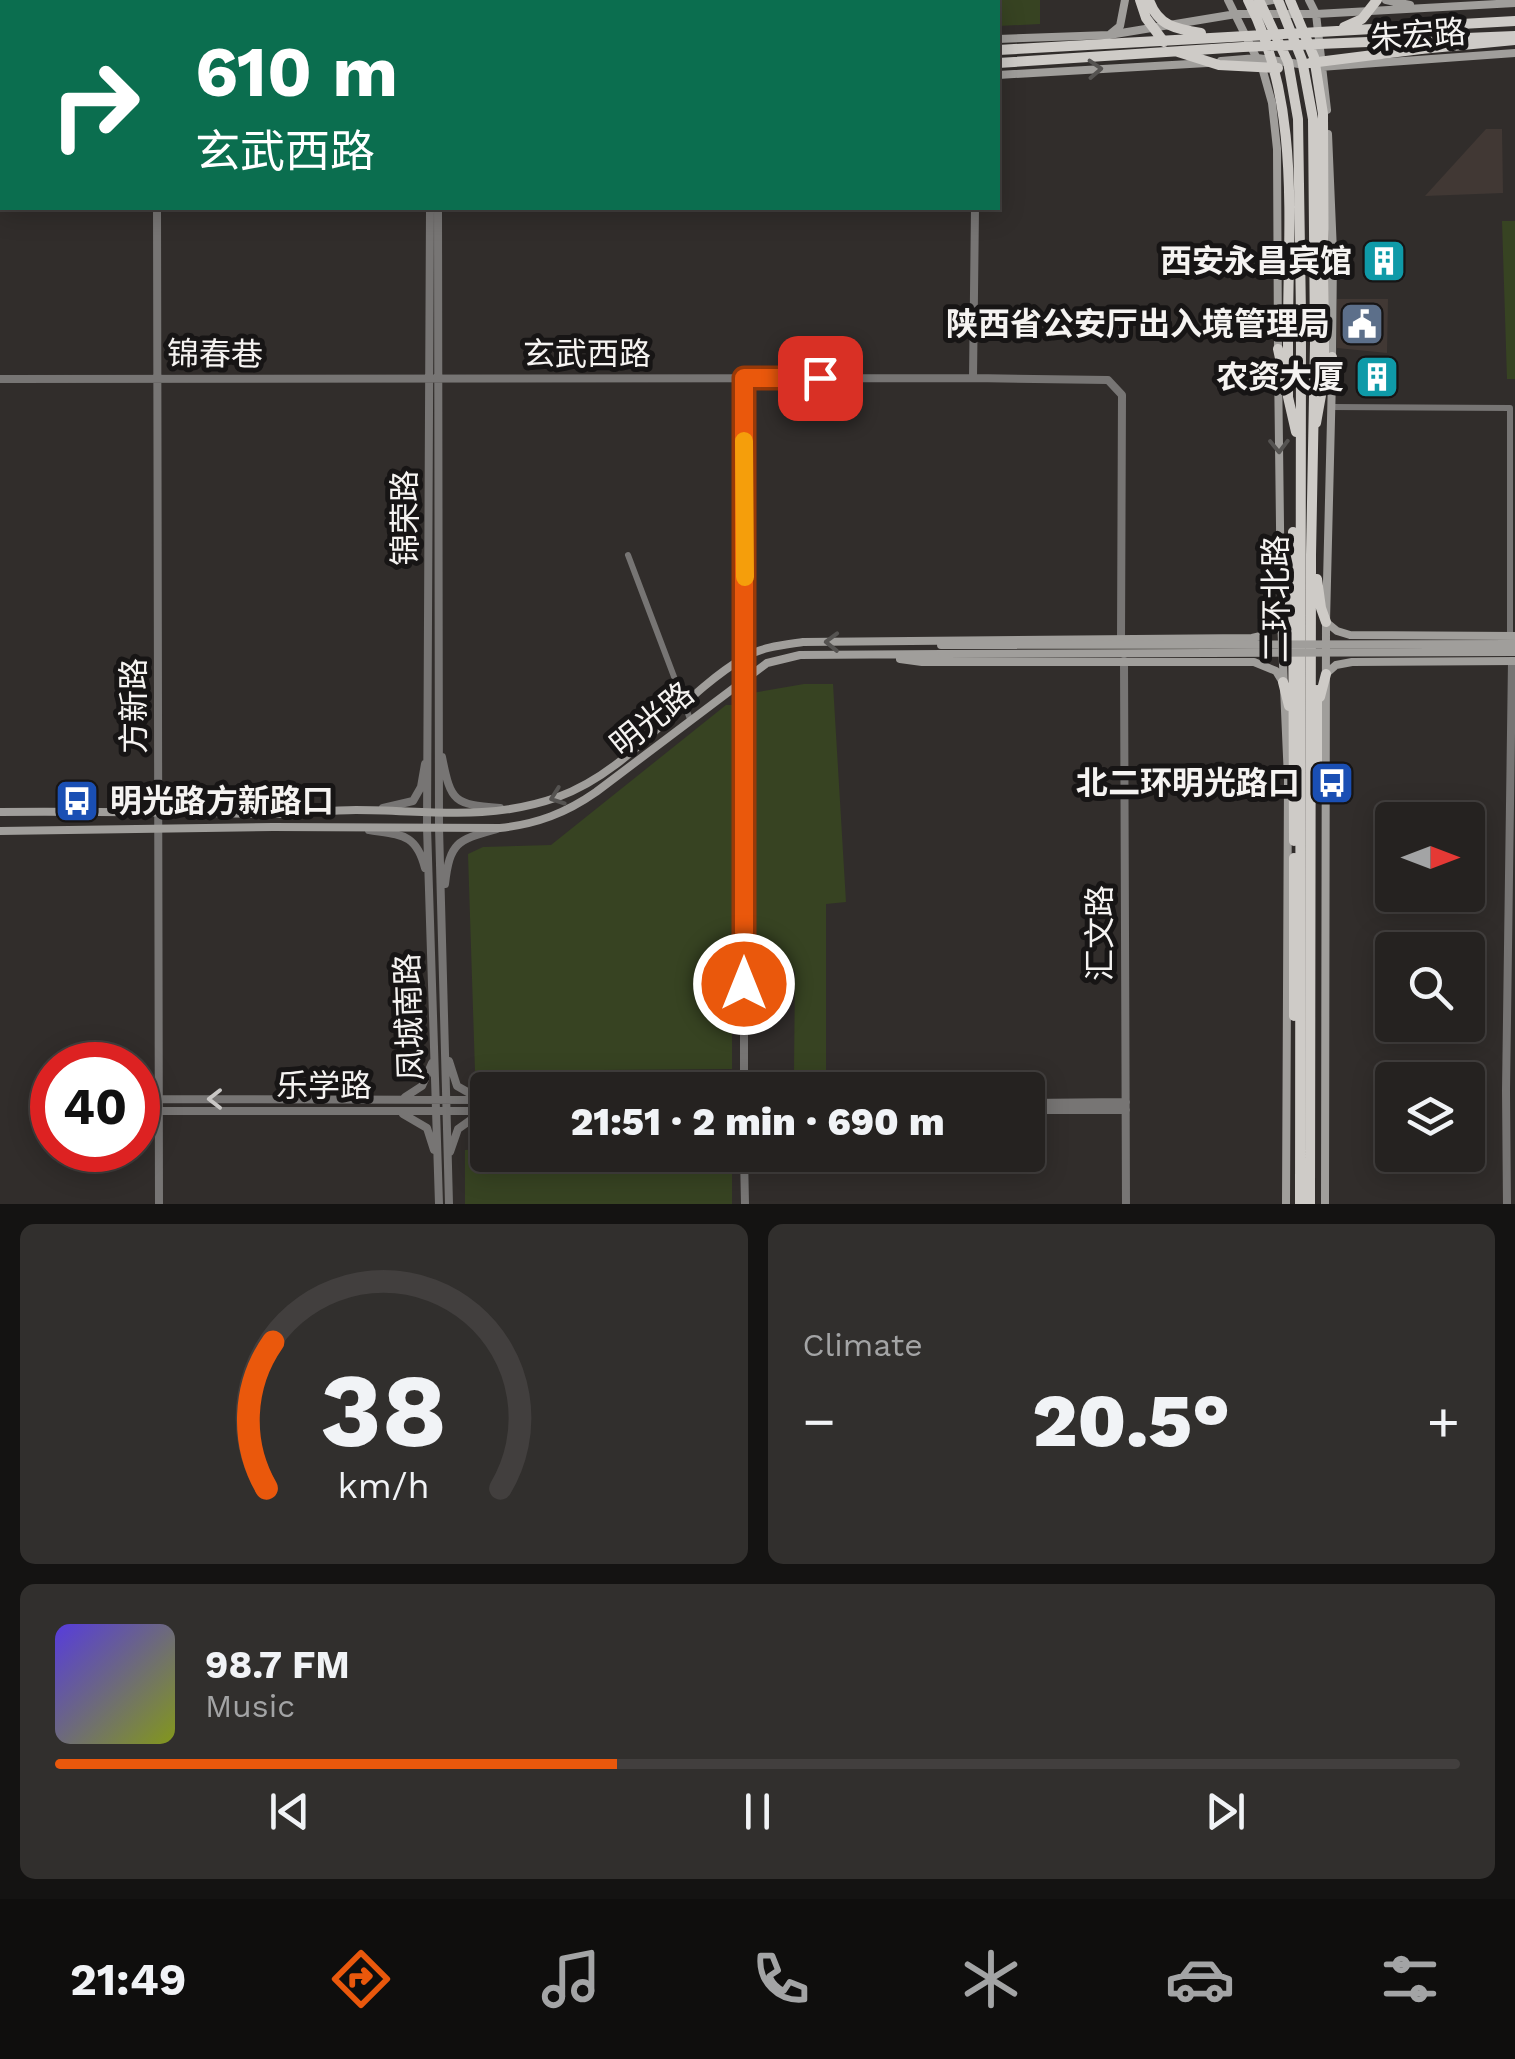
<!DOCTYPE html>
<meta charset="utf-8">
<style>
body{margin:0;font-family:"Work Sans","Noto Sans SC",sans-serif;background:#312f2d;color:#f1f3f6;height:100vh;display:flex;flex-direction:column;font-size:38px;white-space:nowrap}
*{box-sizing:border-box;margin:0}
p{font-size:32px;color:#a3a4a5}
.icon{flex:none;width:55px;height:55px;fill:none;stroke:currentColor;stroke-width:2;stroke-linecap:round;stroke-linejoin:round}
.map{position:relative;height:1204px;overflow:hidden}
.sheet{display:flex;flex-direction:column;gap:20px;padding:20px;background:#141312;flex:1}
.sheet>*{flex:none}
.banner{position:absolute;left:0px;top:0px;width:1000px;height:210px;box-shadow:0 5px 25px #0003,0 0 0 2px #423f3e;background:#0b6e4f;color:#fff;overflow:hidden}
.needle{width:65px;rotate:90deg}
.buttons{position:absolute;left:1375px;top:802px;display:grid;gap:20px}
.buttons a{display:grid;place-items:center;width:110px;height:110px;border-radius:10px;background:#252220;box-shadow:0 5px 25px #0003,0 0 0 2px #423f3e;font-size:50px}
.speed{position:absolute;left:30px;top:1042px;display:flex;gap:20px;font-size:50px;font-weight:700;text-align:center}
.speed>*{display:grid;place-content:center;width:130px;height:130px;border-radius:50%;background:#252220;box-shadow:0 5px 25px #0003,0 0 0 2px #423f3e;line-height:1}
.speed .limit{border:15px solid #d22;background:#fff;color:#111}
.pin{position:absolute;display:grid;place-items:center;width:85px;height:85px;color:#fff;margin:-42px;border-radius:20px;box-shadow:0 5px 15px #0006}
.me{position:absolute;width:110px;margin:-55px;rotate:0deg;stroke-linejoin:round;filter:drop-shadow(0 0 8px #0008)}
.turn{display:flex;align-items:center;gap:35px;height:210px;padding:0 30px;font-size:45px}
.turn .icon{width:130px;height:130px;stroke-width:2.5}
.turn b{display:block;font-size:70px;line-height:85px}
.big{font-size:75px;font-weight:800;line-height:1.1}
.sheet .widget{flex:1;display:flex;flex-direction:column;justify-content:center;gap:15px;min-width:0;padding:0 35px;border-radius:15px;background:#312f2d}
.sheet .dial{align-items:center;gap:0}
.dial svg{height:260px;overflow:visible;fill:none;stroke:#423f3e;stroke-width:7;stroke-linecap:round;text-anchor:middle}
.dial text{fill:#f1f3f6;stroke:none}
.song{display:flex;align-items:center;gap:30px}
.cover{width:120px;height:120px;border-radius:15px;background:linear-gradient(135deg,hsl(250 70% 55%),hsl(70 70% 35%))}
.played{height:10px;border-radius:5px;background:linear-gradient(90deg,#ea580c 40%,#423f3e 40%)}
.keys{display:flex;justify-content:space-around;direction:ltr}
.heat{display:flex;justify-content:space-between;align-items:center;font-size:55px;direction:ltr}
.sheet .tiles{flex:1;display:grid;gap:20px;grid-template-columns:1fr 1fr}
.widget:last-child{grid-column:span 2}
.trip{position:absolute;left:470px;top:1072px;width:575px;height:100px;border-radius:10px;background:#252220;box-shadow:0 5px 25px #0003,0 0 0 2px #423f3e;font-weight:800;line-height:100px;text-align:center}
.tabs{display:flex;height:160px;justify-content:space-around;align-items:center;background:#0f0e0d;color:#a3a4a5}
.tabs .icon{width:70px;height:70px}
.tabs .on{color:#ea580c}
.tabs b{font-size:45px;color:#f1f3f6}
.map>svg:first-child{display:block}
</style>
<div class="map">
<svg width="1515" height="1204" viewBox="0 0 1515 1204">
<rect width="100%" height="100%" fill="#312d2b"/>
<path fill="#413834" d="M1486,129H1502L1503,193L1425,196Z
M1337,299H1388L1387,353L1337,348Z"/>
<path fill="#374322" d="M943,0H1040V24L998,26V2Z
M1502,221H1515V379H1507Z
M804,684H833L846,902L826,904V1071H794L795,971H751L752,693Z
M726,705H732V1069L475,1071L468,854L483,847L551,845Z
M484,1132H487L488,1155H732V1204H465V1150L477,1149V1141L484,1140Z"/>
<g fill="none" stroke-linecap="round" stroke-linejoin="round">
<path stroke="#777574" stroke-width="6" d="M1331,407L1510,408V636
M628,555L690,719"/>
<path stroke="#777574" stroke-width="8" d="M157,208L159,1204
M430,208L427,827L439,1204
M438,208L439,827L449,1204
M744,378V1090
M973,378L1108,380L1122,395L1121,638
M0,379L973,378L975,208
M1124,661L1126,1204
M442,757C451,803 454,804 500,808
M383,808L413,801L421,787L425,764
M369,830C401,835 416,833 425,868
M445,884C450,841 458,840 497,829
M449,1061L457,1086L478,1098
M405,1097L422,1086L432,1063
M160,1099L488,1100
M1028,1103L1126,1102
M1028,1110H1126
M160,1111H488
M403,1114L427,1128L434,1150
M450,1152L458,1129L479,1114
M744,1155L745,1204
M1507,1204L1506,1091L1512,661"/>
<path stroke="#a09e9b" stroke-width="8" d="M1228,0L1263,71L1272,103L1277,149L1278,350
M1309,0L1316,14L1327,110
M1386,0L1410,5
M1256,3L1273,0
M1109,35L1120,26L1125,0
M998,39L1109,35L1236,14H1316L1515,3
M1221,61L1257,58L1306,65
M1320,67L1515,53
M998,75L1207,63
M1328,134L1333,252L1332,360
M1278,364L1281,605
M1281,619L1288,779L1286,1204
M1326,622L1337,631L1350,635L1515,636
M900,659L922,662H1254L1276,671L1282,681
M1328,672L1336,665L1352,662L1515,661
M0,812C91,811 182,813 273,814C300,814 328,810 356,810C428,810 487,822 558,797C633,770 677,697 745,657C762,647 783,645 803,642L1252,638L1265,635L1281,616
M0,831L273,827L500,828C537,824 566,813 596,792L767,663L800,655L942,654
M1325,1204L1326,622L1332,379"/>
<path stroke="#c0bdb9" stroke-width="9" d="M116,0L143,2
M0,8H2"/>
<path stroke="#cecbc7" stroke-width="10" d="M1421,49L1515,40
M1288,334V397L1296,432
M1278,349L1284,377
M1329,381L1332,357
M1316,423L1323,384L1324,351
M1293,532L1294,841
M1317,579L1321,608L1326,622
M1281,616L1288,588
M1283,682L1289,706
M1320,697L1326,674
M1317,768V690
M1294,1016V858
M1300,1204L1301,315
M1310,1204L1311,555L1315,343"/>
<path stroke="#a09e9b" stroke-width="8" d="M941,645L1515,644
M942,654L1515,652"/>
<path stroke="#cecbc7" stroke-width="10" d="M1140,0L1146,18L1164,42
M1149,0C1158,26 1176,29 1201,33
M1248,0C1301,103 1288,221 1288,334
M1259,0L1288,62L1298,119L1301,315
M1278,0L1302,60L1313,119L1315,343
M1290,0L1314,57L1323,114L1324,351
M1344,27L1362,19L1377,0
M998,50L1515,21
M1178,52L1219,65L1278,68
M998,63L1243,47L1515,36
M1310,63L1421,49"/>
</g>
<defs><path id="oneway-chevron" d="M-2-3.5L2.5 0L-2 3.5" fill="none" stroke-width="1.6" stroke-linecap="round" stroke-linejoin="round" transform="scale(2.5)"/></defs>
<g stroke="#555351">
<use href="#oneway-chevron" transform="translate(1095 69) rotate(-3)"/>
<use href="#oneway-chevron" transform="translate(1279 446) rotate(89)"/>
<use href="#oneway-chevron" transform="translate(832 642) rotate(-179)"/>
<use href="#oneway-chevron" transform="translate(557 797) rotate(160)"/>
</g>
<use stroke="#c9c7c5" href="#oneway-chevron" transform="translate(215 1099) rotate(-180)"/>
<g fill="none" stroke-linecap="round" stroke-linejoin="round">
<defs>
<path id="route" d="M744,984V378H820"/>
</defs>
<use href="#route" stroke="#983908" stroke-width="25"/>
<use href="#route" stroke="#ea580c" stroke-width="18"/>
<path stroke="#f59e0b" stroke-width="18" d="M744,441L745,577"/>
</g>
<defs>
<symbol id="building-square" viewBox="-11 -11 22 22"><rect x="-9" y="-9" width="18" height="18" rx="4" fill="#0f9aa8" stroke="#171515"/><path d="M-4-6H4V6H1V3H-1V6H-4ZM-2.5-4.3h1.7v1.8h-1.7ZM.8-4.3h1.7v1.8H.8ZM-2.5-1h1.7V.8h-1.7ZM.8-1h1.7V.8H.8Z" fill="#fff"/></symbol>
<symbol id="civic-square" viewBox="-11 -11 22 22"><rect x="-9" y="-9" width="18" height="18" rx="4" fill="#5c6f8a" stroke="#171515"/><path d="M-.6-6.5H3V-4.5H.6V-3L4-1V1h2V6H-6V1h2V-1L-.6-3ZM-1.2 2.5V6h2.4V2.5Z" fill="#fff"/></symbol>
<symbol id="bus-square" viewBox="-11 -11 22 22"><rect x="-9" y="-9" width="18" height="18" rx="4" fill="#1a4fb4" stroke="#171515"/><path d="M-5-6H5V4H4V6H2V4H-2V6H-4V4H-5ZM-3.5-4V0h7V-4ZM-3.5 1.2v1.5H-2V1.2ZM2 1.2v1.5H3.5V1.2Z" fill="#fff"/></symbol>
</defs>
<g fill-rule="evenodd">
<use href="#building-square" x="1359" y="236" width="50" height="50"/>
<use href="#civic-square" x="1337" y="299" width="50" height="50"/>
<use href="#building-square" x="1352" y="352" width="50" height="50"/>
<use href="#bus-square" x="1307" y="758" width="50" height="50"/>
<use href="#bus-square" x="52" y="776" width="50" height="50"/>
</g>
<g text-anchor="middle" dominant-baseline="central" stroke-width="10" stroke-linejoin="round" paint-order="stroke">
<g font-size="32" fill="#f5f3f1" stroke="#171515">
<text transform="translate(1418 35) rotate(-4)">朱宏路</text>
<text transform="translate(215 354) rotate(1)">锦春巷</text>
<text x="587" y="354">玄武西路</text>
<text transform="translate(405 518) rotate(-90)">锦荣路</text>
<text transform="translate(1276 599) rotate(-90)">二环北路</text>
<text transform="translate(134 706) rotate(-90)">方新路</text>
<text transform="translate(652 719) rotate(-39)">明光路</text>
<text transform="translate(1100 933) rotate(-90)">汇文路</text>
<text transform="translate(409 1017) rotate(-92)">凤城南路</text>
<text x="324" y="1086">乐学路</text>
</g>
<g font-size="32" font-weight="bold" fill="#f5f3f1" stroke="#171515" text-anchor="end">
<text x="1352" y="261">西安永昌宾馆</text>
<text x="1330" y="324">陕西省公安厅出入境管理局</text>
<text x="1344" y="377">农资大厦</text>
<text x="1300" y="783">北二环明光路口</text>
<text x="110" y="801" text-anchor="start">明光路方新路口</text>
</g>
</g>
</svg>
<div class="buttons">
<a><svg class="needle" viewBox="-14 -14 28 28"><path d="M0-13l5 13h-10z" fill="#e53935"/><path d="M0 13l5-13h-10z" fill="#a3a4a5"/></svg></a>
<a><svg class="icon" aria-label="search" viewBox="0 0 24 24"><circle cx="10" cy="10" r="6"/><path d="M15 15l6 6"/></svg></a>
<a><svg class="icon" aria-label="layers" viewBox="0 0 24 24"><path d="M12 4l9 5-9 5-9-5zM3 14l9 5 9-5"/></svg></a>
</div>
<div class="speed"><div class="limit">40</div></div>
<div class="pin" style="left:820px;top:378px;background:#d93025"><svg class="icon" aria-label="arrive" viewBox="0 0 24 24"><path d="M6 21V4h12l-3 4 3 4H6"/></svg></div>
<svg class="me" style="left:744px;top:984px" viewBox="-20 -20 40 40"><circle r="17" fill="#ea580c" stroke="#fff" stroke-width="3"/><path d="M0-11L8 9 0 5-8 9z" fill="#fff"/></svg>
<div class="trip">21:51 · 2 min · 690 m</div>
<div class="banner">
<div class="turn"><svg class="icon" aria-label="right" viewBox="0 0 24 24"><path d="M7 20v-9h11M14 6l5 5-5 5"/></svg><div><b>610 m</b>玄武西路</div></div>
</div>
</div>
<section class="sheet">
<div class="tiles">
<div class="widget dial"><svg viewBox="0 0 100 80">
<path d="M14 69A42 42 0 1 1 86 69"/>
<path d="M14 69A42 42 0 0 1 16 24" stroke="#ea580c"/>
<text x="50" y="56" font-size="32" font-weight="700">38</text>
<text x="50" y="72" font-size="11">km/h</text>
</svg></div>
<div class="widget"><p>Climate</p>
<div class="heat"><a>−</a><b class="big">20.5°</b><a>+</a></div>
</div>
<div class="widget">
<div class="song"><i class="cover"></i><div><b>98.7 FM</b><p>Music</p></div></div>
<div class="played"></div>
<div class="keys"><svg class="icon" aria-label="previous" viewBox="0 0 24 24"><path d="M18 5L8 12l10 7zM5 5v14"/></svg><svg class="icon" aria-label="pause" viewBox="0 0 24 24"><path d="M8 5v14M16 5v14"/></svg><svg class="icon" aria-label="next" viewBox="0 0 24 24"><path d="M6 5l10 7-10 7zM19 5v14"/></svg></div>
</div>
</div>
</section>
<nav class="tabs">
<b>21:49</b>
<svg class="icon on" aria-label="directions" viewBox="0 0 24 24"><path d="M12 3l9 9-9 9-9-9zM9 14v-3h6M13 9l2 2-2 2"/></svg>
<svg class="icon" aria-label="music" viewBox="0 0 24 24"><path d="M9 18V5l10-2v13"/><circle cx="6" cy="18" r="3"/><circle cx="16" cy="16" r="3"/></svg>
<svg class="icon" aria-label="phone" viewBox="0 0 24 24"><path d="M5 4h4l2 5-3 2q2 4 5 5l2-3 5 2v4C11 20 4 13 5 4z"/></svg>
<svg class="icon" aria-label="climate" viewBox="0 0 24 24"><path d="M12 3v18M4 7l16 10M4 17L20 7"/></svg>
<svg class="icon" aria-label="car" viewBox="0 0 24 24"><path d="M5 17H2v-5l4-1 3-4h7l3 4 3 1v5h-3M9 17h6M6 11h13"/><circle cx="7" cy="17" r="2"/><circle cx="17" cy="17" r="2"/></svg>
<svg class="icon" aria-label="filters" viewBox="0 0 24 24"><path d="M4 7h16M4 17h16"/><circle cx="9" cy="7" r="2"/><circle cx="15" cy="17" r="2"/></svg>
</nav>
